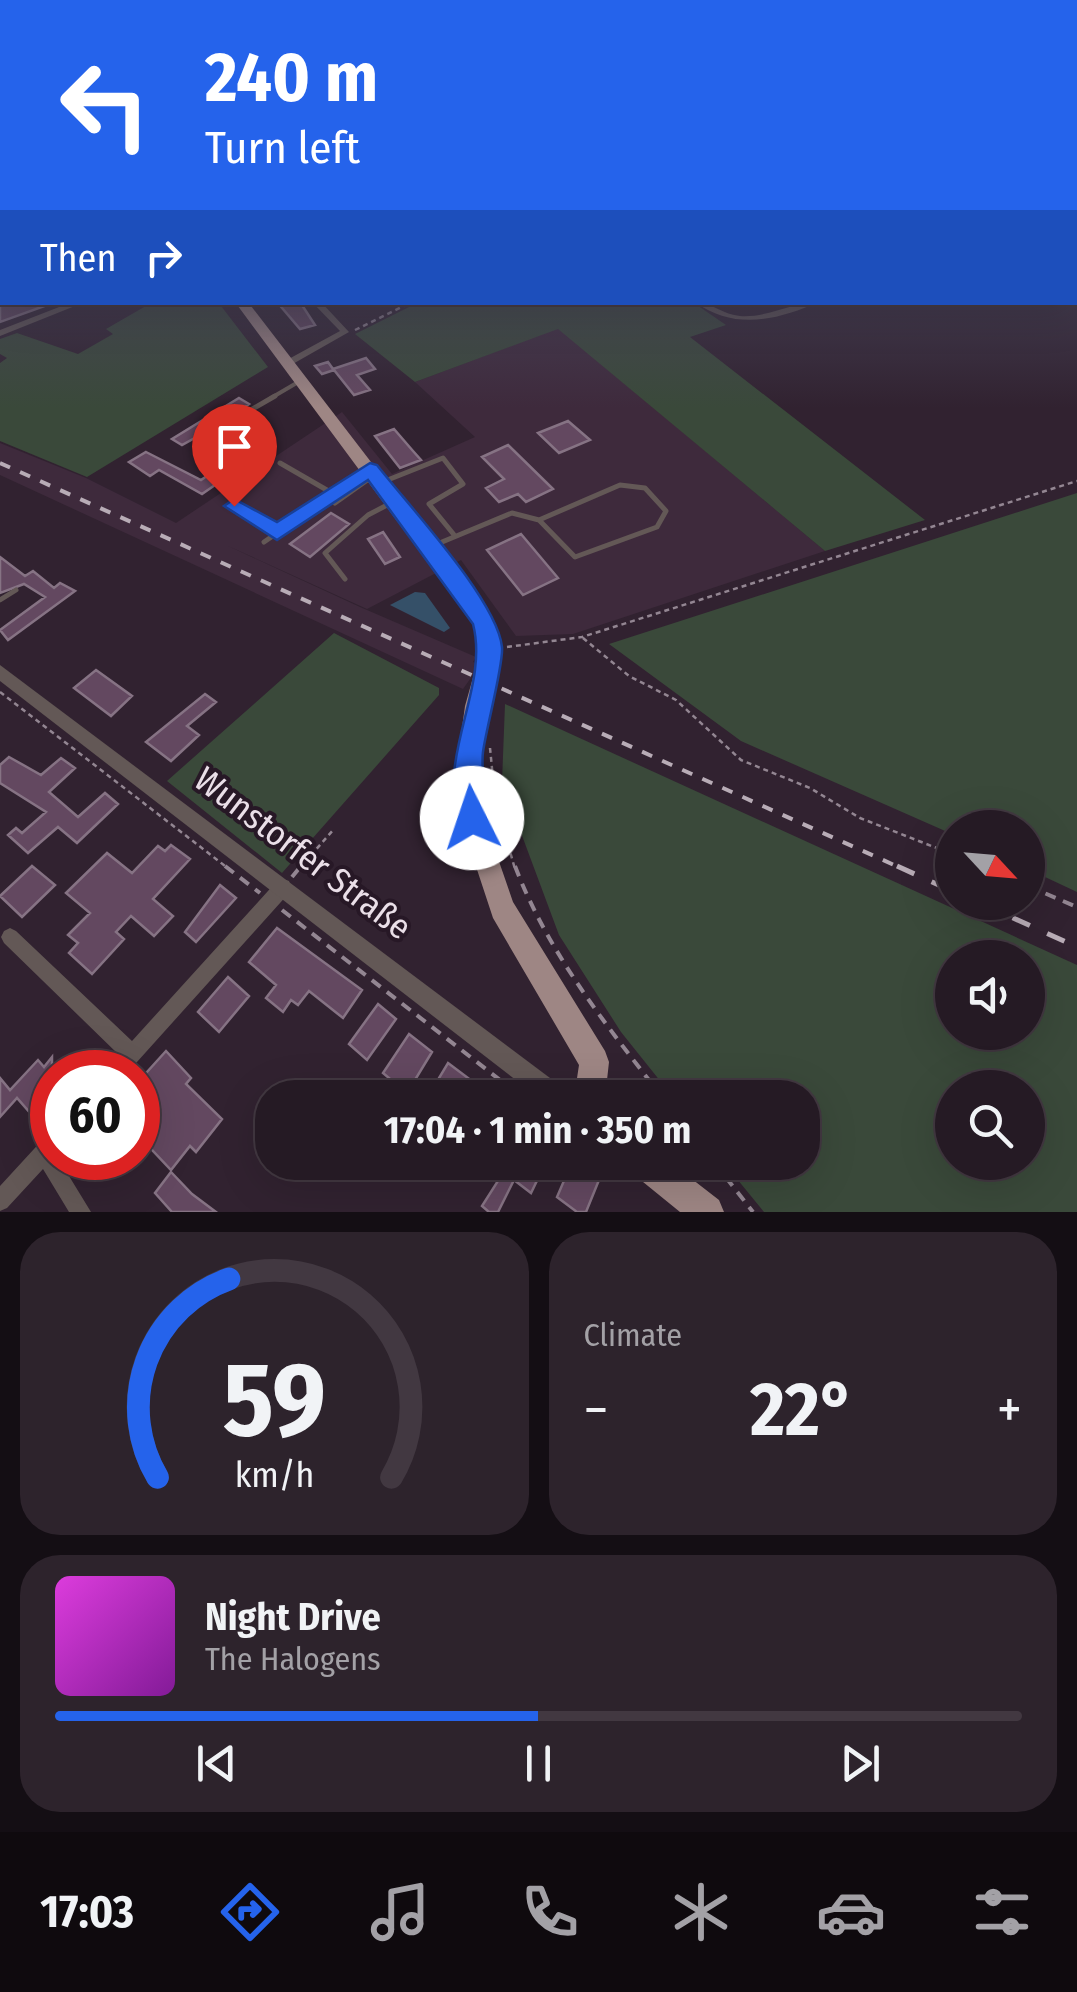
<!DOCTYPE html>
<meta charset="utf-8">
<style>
body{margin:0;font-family:"Fira Sans Condensed",sans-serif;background:#2d232c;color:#f1f3f6;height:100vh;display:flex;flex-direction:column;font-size:38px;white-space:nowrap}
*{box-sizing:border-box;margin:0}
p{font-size:32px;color:#a3a1a6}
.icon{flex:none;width:55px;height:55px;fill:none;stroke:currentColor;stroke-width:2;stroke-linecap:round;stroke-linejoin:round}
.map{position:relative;height:1212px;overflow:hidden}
.drawer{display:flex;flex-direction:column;gap:20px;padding:20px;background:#140e14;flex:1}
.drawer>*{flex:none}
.hud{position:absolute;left:0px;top:0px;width:1078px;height:305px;box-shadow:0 10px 40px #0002,0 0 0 2px #423841;background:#2563eb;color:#fff;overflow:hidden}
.needle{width:65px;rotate:116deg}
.buttons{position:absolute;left:935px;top:810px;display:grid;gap:20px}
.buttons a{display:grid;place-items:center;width:110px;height:110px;border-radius:50%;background:#251a24;box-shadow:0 10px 40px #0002,0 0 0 2px #423841;font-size:50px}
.speed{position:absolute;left:30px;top:1050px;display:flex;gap:20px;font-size:50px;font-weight:700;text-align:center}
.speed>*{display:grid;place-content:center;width:130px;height:130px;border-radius:50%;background:#251a24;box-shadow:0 10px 40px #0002,0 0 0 2px #423841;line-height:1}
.speed .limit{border:15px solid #d22;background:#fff;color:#111}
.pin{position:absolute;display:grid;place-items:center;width:85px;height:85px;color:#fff;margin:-102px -42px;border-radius:50% 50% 50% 0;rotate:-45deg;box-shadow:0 0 10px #0007}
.pin .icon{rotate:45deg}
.me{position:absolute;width:110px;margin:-55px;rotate:356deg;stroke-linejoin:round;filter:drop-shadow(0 0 8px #0008)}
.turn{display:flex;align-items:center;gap:35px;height:210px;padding:0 40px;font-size:45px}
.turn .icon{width:130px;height:130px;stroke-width:2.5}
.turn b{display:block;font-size:70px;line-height:85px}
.then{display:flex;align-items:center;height:95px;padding:0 40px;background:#0003;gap:20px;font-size:38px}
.big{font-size:75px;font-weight:700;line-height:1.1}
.drawer .widget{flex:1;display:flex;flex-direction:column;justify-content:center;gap:15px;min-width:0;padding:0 35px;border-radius:40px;background:#2d232c}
.drawer .dial{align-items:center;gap:0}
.dial svg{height:260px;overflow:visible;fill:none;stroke:#423841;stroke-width:7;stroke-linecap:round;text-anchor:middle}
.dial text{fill:#f1f3f6;stroke:none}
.song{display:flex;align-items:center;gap:30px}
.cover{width:120px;height:120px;border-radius:15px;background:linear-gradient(135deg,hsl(300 70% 55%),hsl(290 70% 35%))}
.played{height:10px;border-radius:5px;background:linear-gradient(90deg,#2563eb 50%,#423841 50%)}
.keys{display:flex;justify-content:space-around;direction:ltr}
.heat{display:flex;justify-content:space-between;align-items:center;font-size:55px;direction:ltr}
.drawer .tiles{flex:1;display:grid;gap:20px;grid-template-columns:1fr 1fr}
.widget:last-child{grid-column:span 2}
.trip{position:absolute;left:255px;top:1080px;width:565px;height:100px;border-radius:40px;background:#251a24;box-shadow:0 10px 40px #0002,0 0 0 2px #423841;font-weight:700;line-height:100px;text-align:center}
.menu{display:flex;height:160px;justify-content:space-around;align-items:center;background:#0f0a0e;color:#a3a1a6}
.menu .icon{width:70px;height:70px}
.menu .current{color:#2563eb}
.menu b{font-size:45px;color:#f1f3f6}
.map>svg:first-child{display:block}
</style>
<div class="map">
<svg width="1077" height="1212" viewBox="0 0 1077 1212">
<rect width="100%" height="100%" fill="#312230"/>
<path fill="#3e2a3c" d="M558,328L825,551L573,634L516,636L461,560L367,609L226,545L360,607L476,657L473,662L480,665L463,689L0,475V443L86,478L176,523L342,412L392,474L475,437L415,382Z"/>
<path fill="#3a493a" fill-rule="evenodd" d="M218,302L268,367L87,477L0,441V363L7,358L0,354V339L17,333L78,354L113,334L106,329L151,303Z
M417,303H694L726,325L690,337L925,520L825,551L558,329L415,382L355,334Z
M1077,493V892L1028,869V828H952V834L741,741L609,644Z
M334,633L439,688V695L282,873L167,781Z
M505,704L1077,965V1212H764L724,1163L802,1162V1098L673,1097L621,1032L559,935L502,782ZM952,958H1028V1032H952ZM952,1088H1028V1162H952Z"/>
<path fill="#355068" d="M415,592L425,593L450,628L444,632L390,605Z"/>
<path fill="#634860" stroke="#867384" stroke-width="2.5" d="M0,302H49L50,304L0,322Z
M277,302H300L315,325L300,329Z
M366,358L375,369L357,375L370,390L354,395L334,370L322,374L315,366L328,362L333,369Z
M239,398L249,404L211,429L182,445L172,439Z
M568,421L590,440L559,453L538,433Z
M394,429L413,451L421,460L400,468L375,436Z
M508,445L553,489L526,502L518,494L499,502L486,488L504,479L482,457Z
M146,452L201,480L229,461L241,467L202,494L159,470L150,476L129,462Z
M331,513L349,524L310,557L290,544Z
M383,532L400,557L385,564L368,539Z
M521,534L558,578L523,595L487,550Z
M0,557L25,576L33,571L54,588L60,583L75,591L8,640L0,630L45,597L24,584L0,593Z
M96,670L132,696L111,716L74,688Z
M205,694L216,702L187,726L199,735L171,761L146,742Z
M9,757L41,775L61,758L75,768L49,792L78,817L105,793L118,804L77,843L58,827L28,853L8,835L16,828L22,833L46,812L0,783V765Z
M171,845L190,859L153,899L173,916L154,936L131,916L116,932L124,939L92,974L69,953L78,943L68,935L90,913L66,893L107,853L132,873L158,846L165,851Z
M32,866L55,885L22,917L0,896Z
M220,885L236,898L196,942L185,932Z
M277,928L362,990L343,1018L309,991L298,1005L291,1000L283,1012L266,998L276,985L249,962Z
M228,977L249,996L219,1032L198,1012Z
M378,1004L396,1019L367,1060L349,1044Z
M409,1034L432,1052L404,1098H391L382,1090L389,1078L383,1073Z
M166,1051L191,1078L186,1084L222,1119L196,1152L190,1146L171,1170L138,1135V1082Z
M52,1057V1092L32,1115L17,1098L0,1117V1078L10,1090L38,1060L44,1067Z
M448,1063L472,1081L462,1098L430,1093Z
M510,1162H546L531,1193L514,1180L498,1212H489L482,1206Z
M572,1162L599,1180L586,1212H577L557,1197Z
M171,1172L192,1194L216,1212H172L155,1193Z"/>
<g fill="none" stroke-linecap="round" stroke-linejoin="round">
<path stroke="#938692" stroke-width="2.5" stroke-dasharray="5 4" stroke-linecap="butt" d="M355,330L412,302
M583,638L629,676L676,700L741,760L810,788L860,818L952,854
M507,647L582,637L1077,481
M0,692L229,869
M490,748L495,799L515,869
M299,869L334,829"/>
<path stroke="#938692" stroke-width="4" stroke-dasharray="11 8" stroke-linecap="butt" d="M225,866L260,893
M515,866C548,953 606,1025 663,1098
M292,877L301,866
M1028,886L1077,907
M282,910L523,1098
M607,1162L626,1177
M714,1162L753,1212"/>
<path stroke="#635856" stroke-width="4" d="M271,398L300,381"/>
<path stroke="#635856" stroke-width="5" d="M218,429L275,396
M280,463L332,493
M380,483L443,458L463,484L429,504L455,536
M620,485L645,488L666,511L657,527L575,557L539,520Z
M335,503L373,476
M234,506L277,532
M264,542L369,470
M430,547L512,513L539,520
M345,579L325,553L368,515L393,502
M0,600L16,590"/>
<path fill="#635856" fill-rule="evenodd" d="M0,279H2V284H0Z
M72,302H85L0,336V330Z
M312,302H321L349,332L291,365H285V361L340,331Z
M695,302C711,302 724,315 740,316C768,318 792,302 819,302C777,320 735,331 695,302Z
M283,879L289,881L291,887L289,893L128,1072H107L109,1065L119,1055L4,943L1,937L4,931L10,928L16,931L132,1041L277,881Z
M52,1134V1158H58L91,1212H69L43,1169L7,1208L0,1211V1186L45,1137Z"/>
<path fill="#635856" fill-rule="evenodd" d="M0,665L566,1090L569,1098H539L0,681Z"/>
<path fill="#9e8684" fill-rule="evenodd" d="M235,302H248L494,622L501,649L487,706L479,779L484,818L513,902L605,1051L609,1062L605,1098H574L579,1065L493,918L460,818L455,779L465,706L481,649L474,625Z
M627,1162H670L719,1200L724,1212H680L632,1173Z"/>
<path stroke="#b8acb6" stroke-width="4" stroke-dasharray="11 11" stroke-linecap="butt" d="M0,463L903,869"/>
<path stroke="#b8acb6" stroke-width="5" stroke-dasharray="19 19" stroke-linecap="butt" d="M897,866L952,891
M978,902L1077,947"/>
</g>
<linearGradient id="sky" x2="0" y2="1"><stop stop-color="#1b131a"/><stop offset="0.59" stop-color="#484459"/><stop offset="1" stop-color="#484459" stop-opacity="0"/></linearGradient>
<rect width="1077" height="408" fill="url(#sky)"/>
<path fill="#2563eb" stroke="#184099" stroke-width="2.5" d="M370,463L377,465C408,505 497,600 502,647C504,663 486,729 483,752C480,775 490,807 482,827L472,831L462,827C433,760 490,690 473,624L368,480L277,540L224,506L234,499L277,522Z"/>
<g text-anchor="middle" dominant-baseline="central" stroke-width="8" stroke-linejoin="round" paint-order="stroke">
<g font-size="35" fill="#eadfe8" stroke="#271826">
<text transform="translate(303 853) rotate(37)">Wunstorfer Straße</text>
</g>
</g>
</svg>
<div class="buttons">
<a><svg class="needle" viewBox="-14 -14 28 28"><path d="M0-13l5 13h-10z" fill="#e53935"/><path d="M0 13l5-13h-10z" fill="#a3a1a6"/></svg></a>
<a><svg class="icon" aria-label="sound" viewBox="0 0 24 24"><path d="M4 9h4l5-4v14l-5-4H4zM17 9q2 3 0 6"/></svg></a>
<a><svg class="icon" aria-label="search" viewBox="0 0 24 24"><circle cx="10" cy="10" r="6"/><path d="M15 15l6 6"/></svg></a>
</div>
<div class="speed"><div class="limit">60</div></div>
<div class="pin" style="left:234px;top:506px;background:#d93025"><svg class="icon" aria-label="arrive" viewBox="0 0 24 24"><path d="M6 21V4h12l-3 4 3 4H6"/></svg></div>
<svg class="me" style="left:472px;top:818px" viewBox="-20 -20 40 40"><circle r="19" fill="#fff"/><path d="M0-13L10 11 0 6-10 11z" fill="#2563eb"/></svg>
<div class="trip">17:04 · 1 min · 350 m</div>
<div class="hud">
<div class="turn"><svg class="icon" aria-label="left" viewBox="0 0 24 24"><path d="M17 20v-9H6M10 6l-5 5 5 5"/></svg><div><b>240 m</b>Turn left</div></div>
<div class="then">Then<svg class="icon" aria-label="right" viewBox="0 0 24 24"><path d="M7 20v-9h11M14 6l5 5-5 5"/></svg></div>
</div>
</div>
<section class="drawer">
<div class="tiles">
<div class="widget dial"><svg viewBox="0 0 100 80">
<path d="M14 69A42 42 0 1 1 86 69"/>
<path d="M14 69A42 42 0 0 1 36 8" stroke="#2563eb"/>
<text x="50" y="56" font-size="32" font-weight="700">59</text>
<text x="50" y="72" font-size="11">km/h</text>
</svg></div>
<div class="widget"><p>Climate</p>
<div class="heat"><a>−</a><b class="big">22°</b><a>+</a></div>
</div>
<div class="widget">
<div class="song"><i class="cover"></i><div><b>Night Drive</b><p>The Halogens</p></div></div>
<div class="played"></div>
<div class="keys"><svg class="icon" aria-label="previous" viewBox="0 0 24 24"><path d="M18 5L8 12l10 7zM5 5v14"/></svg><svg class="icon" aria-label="pause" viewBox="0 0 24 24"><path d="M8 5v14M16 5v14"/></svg><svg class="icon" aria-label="next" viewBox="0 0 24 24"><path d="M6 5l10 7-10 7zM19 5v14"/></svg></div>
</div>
</div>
</section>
<nav class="menu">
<b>17:03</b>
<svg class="icon current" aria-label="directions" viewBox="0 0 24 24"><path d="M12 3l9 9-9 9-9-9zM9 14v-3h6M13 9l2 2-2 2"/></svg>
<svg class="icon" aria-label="music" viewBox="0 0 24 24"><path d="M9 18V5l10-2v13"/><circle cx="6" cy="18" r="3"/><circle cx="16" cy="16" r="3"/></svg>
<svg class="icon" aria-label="phone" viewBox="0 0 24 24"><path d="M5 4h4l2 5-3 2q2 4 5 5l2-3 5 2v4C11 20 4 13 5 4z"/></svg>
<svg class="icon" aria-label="climate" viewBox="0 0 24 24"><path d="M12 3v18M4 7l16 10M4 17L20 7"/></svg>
<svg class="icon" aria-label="car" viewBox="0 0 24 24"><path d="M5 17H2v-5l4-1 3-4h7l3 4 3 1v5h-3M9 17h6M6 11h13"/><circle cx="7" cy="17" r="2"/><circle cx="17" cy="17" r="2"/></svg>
<svg class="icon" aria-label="filters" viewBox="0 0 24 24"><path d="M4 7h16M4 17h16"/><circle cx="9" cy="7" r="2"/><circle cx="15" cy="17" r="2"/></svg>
</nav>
